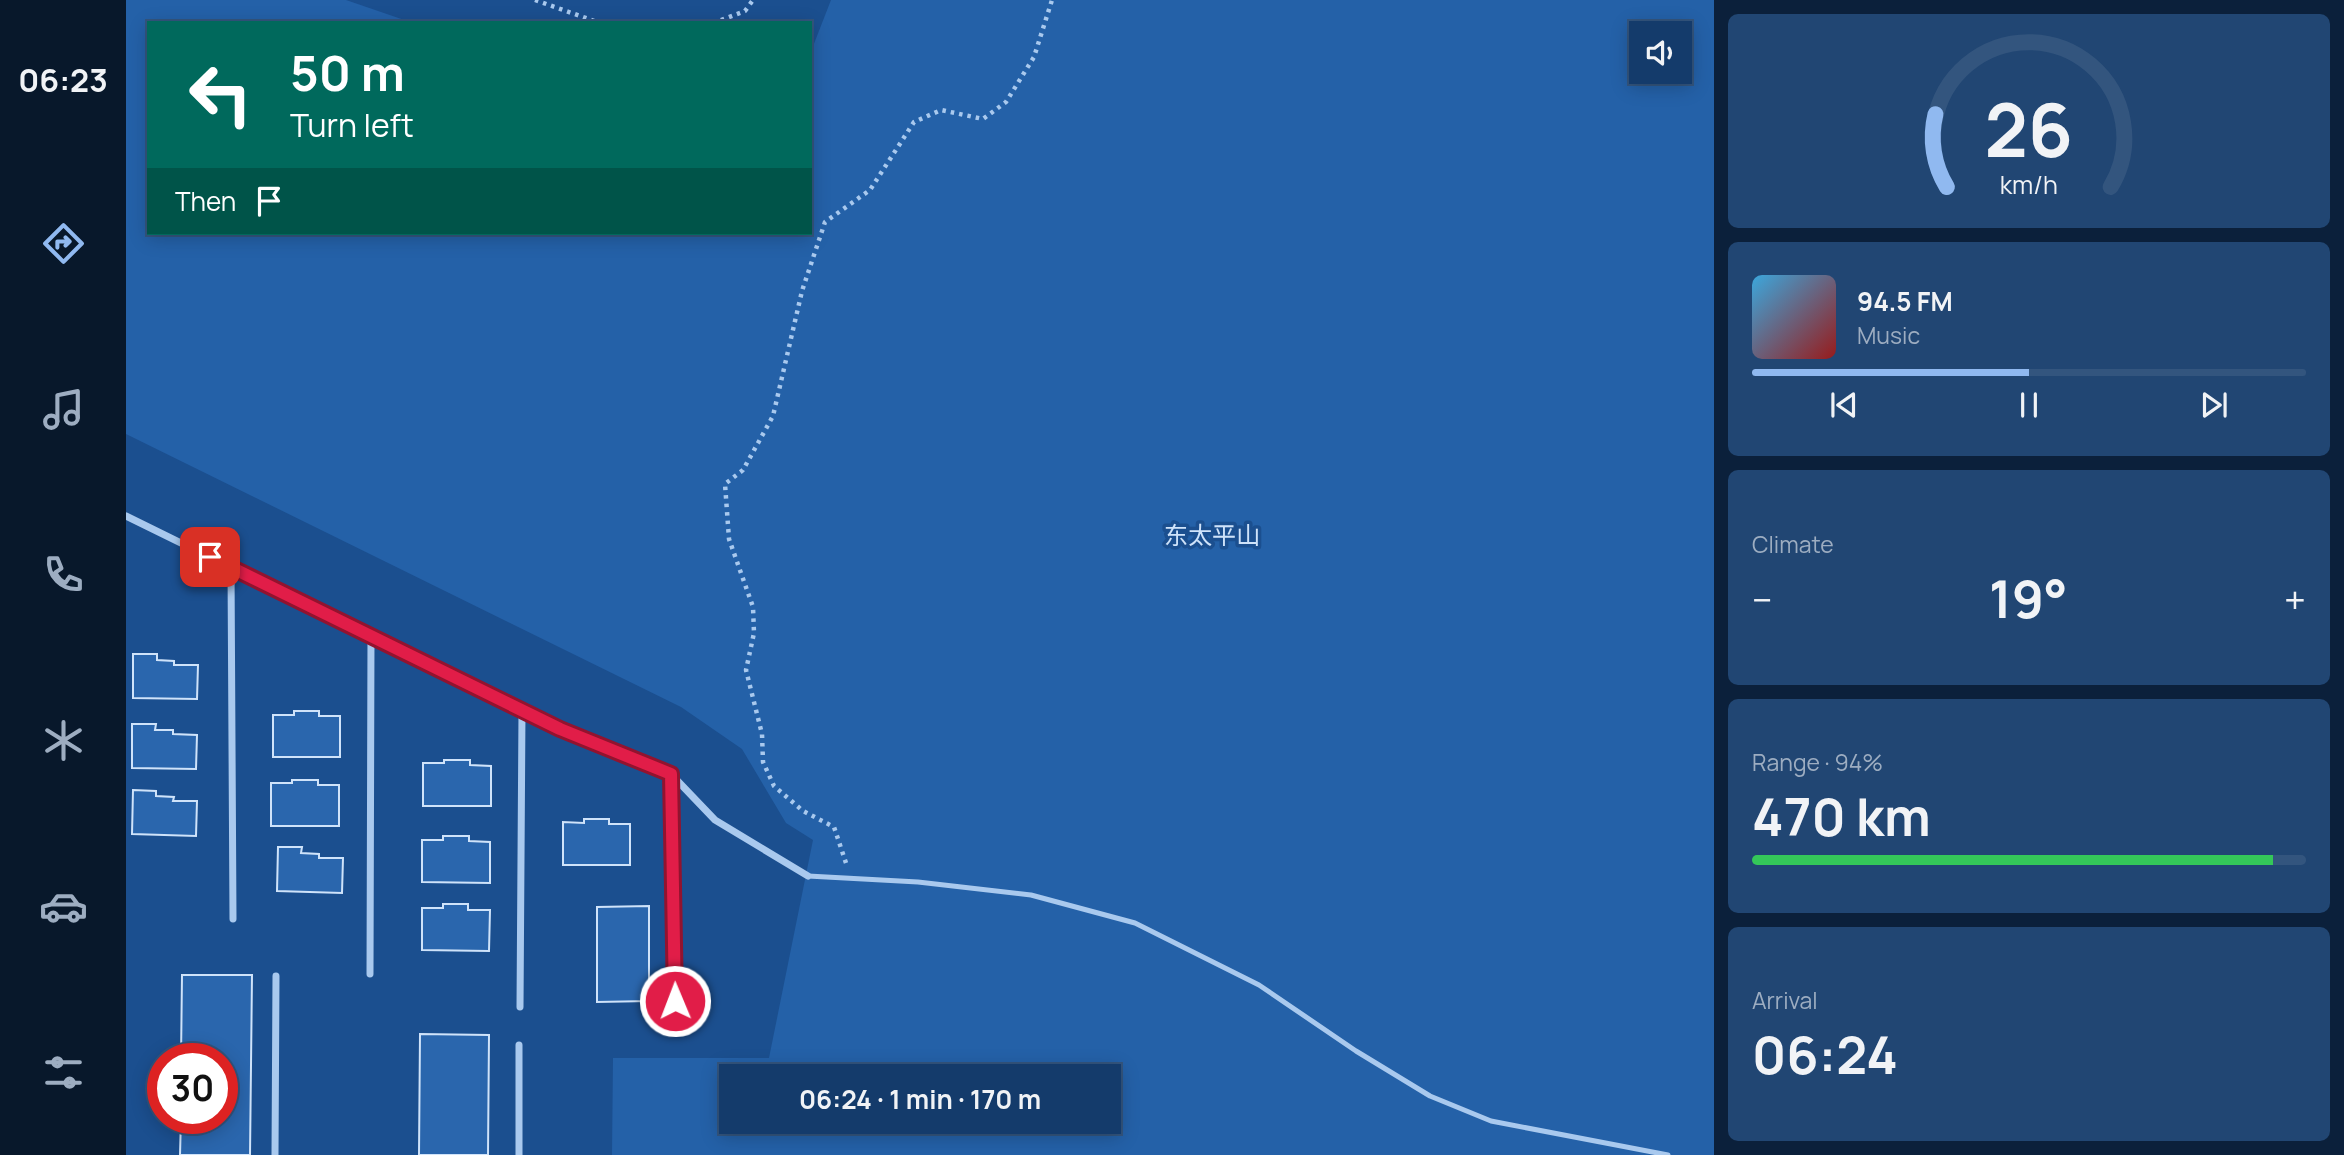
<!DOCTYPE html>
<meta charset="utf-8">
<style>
body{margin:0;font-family:Manrope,"Noto Sans SC",sans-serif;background:#214673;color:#f1f3f6;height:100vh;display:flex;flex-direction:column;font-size:26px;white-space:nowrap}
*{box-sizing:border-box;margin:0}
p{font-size:23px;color:#9dadc1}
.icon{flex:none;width:38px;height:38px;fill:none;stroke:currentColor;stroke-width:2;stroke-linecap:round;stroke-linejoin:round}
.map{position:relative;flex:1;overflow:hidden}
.panel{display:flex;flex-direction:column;gap:14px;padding:14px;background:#0b203b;width:630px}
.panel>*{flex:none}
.banner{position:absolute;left:21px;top:21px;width:665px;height:214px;border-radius:0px;box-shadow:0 4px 18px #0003,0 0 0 2px #33557e;background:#00695c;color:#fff;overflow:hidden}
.buttons{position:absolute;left:1503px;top:21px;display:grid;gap:14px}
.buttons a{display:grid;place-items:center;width:63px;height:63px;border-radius:0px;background:#143b6b;box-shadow:0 4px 18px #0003,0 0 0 2px #33557e;font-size:35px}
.speed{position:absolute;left:21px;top:1043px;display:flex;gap:14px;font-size:35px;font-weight:700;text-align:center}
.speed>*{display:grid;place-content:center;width:91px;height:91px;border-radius:50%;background:#143b6b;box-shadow:0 4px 18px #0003,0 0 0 2px #33557e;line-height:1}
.speed .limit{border:10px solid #d22;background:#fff;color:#111}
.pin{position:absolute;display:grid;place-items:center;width:60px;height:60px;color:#fff;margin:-30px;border-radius:14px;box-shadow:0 4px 10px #0006}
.me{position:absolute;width:77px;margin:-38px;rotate:359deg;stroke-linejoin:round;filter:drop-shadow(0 0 5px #0008)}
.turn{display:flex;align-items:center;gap:24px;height:147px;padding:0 28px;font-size:32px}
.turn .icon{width:91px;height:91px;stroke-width:2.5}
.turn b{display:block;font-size:49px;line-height:60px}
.then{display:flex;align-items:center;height:66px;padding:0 28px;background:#0003;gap:14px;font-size:26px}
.big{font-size:52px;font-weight:700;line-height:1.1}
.panel .tile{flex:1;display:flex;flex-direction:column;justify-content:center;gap:10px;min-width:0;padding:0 24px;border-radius:10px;background:#214673}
.panel .dial{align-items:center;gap:0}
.dial svg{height:182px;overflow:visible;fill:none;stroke:#33557e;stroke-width:7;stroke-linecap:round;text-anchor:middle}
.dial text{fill:#f1f3f6;stroke:none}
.song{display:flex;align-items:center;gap:21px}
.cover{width:84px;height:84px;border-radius:10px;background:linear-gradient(135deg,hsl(200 70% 55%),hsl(0 70% 35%))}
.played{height:7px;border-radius:4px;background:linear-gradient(90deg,#90b9f0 50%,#33557e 50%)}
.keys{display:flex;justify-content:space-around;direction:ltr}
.heat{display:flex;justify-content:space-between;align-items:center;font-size:38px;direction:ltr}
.charge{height:10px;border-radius:5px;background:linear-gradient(90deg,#34c759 94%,#33557e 0)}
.trip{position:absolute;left:593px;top:1064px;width:402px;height:70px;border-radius:0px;background:#143b6b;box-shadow:0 4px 18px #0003,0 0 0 2px #33557e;font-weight:700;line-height:70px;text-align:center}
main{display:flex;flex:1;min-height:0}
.menu{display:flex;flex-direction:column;width:126px;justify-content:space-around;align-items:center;background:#08182b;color:#9dadc1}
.menu .icon{width:49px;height:49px}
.menu .current{color:#90b9f0}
.menu b{font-size:32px;color:#f1f3f6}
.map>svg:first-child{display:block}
</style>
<main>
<nav class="menu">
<b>06:23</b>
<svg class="icon current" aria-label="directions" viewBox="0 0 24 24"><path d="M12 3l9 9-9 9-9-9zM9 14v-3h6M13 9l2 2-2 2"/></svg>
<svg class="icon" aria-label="music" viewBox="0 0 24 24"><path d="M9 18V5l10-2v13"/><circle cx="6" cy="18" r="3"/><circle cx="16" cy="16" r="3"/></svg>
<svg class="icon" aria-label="phone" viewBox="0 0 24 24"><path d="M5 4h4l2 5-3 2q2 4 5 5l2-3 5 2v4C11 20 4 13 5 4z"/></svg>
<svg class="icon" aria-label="climate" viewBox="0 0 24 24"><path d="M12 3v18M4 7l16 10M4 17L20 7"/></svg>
<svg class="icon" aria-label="car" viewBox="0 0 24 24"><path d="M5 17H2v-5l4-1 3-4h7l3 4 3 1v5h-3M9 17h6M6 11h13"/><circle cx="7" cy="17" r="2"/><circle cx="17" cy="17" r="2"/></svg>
<svg class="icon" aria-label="filters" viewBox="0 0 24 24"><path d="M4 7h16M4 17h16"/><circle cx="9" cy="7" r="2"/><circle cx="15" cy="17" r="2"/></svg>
</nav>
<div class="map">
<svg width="1588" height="1155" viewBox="0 0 1588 1155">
<rect width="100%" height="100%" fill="#1b4f8f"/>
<path fill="#2461a8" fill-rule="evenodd" d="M0,0H220L287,23H23V233H684V54L705,0H1588V1155H486L487,1058H643L687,840L660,823L616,749L555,707L0,434ZM1516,33H1554V72H1516ZM606,1076H984V1122H606Z"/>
<path fill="#2a66ad" stroke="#cfe3fa" stroke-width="2" d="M7,654H31V660L48,661V665H72L71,699L7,698Z
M168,711H193V716H214V757H147V715H168Z
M6,724H30L29,730H47V734L71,735L70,769L6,768Z
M318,760H344V765L365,766V806H297V763H318Z
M166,780H192V785H213V826H145V783H166Z
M7,790L30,791V796L48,797L47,801H71L70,836L6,834Z
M458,819H483V824H504V865H437V822L458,823Z
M317,836H343V841L364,842V883L296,882V840H317Z
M152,847H176L175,853L193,854V858H217L216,893L151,891Z
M317,904H342V910H364L363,951L296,950V908H317Z
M523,906V1001L471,1002V907Z
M56,975H126L124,1155H54L55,1118H96V1059H55Z
M294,1034L363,1035L362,1155H293Z"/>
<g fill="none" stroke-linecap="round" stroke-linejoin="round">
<path stroke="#a9c9ee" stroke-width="4.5" stroke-dasharray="3.5 5" stroke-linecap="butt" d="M409,0L474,23
M587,23L619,11L627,0
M720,863L708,827L677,811L648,786L637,762L636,734L620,670L628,633L627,607L603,539L599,484L617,470L647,416L676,291L699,222L744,190L788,122L815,110L857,119L880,102L908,57L926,0"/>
<path stroke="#a9c9ee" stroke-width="5" d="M682,876L792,882L905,895L1009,923L1133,985L1230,1051L1304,1096L1365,1121L1542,1155"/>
<path stroke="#a9c9ee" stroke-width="7" d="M0,516L434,729L545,774L589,820L682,876
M105,567L107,919
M545,775L550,1026
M244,974L245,636
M394,1007L396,711
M149,1155L150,976
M393,1155V1045"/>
</g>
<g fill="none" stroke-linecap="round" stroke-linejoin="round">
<defs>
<path id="route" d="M84,557L434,729L545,774L549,1001"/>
</defs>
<use href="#route" stroke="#92132f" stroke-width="18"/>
<use href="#route" stroke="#e11d48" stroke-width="12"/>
</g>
<g text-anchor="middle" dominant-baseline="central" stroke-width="7" stroke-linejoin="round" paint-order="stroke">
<g font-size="24" fill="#cfe3fa" stroke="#1b4f8f">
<text x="1086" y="534">东太平山</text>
</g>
</g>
</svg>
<div class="buttons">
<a><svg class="icon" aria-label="sound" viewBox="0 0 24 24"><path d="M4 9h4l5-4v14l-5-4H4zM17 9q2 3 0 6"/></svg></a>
</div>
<div class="speed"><div class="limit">30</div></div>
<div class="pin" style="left:84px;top:557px;background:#d93025"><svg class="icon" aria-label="arrive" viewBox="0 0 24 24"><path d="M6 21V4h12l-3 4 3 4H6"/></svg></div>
<svg class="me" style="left:549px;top:1001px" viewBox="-20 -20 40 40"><circle r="17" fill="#e11d48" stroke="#fff" stroke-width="3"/><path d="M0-11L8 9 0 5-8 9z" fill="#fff"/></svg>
<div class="trip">06:24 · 1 min · 170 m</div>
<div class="banner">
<div class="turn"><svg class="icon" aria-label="left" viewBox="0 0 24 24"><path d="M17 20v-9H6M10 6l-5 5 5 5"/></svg><div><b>50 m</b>Turn left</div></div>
<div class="then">Then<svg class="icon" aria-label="arrive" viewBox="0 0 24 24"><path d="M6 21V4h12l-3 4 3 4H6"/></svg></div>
</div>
</div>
<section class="panel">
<div class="tile dial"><svg viewBox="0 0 100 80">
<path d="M14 69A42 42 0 1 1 86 69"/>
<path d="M14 69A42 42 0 0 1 9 37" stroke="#90b9f0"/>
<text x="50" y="56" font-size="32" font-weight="700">26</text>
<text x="50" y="72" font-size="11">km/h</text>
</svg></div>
<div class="tile">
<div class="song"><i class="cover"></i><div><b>94.5 FM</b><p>Music</p></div></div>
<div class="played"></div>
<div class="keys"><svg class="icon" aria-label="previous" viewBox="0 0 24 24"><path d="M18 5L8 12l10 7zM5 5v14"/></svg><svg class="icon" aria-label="pause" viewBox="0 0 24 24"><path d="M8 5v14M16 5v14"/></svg><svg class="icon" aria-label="next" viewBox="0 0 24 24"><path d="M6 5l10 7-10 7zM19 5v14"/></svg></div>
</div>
<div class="tile"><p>Climate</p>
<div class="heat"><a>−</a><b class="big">19°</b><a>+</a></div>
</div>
<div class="tile"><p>Range · 94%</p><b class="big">470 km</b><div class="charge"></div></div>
<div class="tile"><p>Arrival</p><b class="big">06:24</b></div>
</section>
</main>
